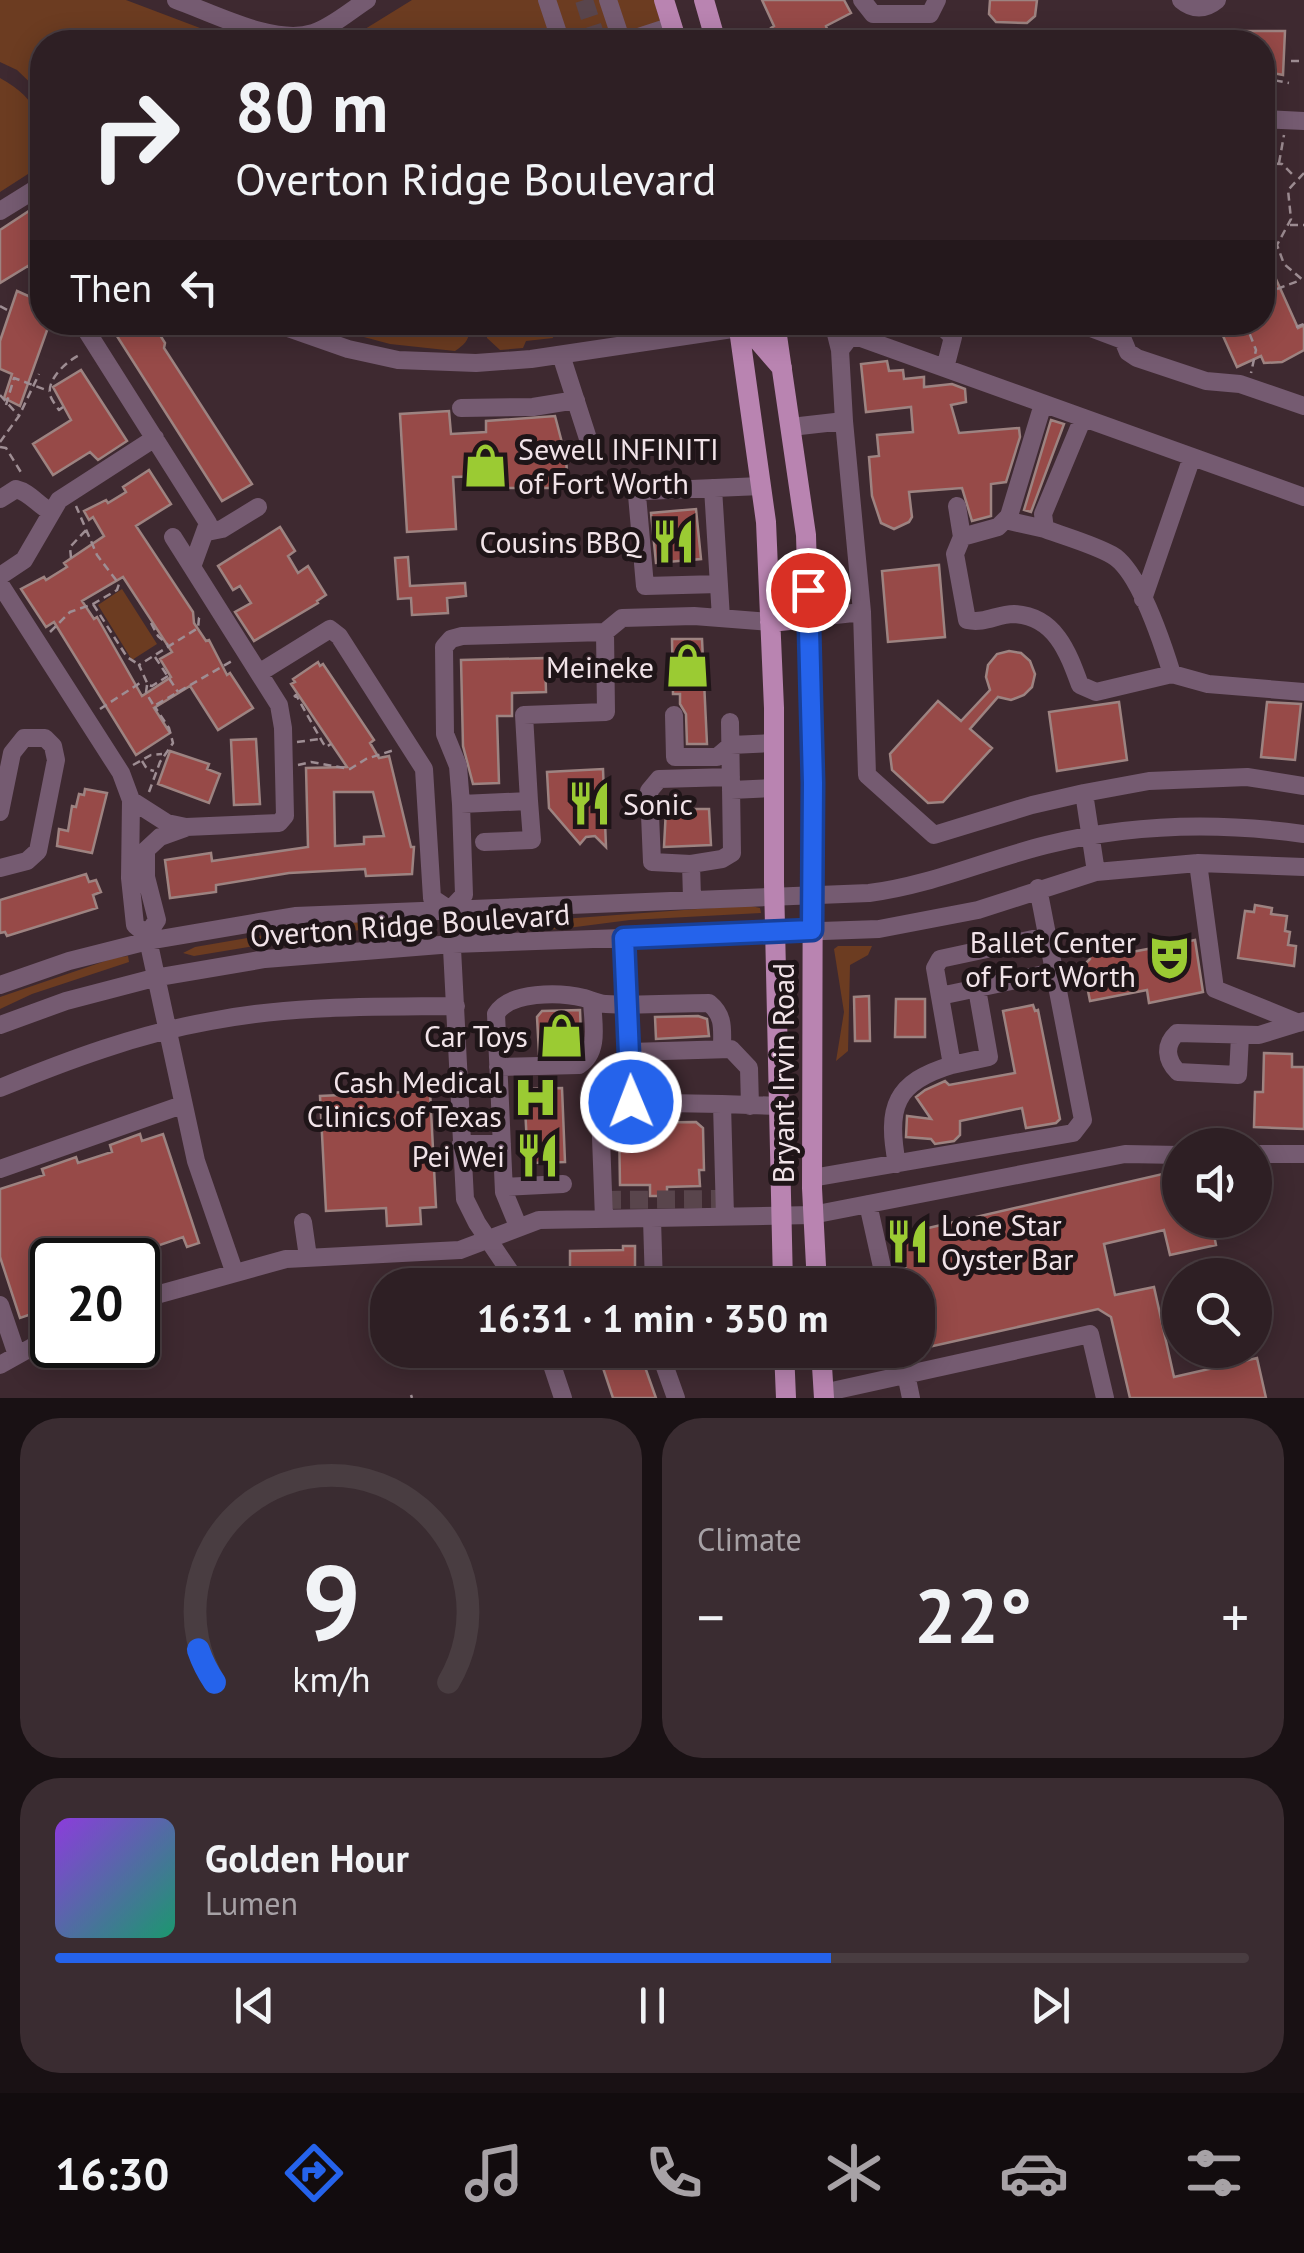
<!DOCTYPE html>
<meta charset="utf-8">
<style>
body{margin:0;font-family:"PT Sans",sans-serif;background:#3a2c31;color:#f1f3f6;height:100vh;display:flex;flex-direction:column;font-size:38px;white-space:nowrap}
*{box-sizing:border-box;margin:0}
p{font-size:32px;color:#a7a2a6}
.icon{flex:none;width:55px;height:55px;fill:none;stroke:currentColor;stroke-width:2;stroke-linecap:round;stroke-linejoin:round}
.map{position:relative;height:1398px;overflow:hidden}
.side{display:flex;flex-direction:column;gap:20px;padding:20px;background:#191114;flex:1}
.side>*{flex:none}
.banner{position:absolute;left:30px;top:30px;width:1245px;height:305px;border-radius:40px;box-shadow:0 5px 25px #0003,0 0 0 2px #493d41;background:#2e1f24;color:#f1f3f6;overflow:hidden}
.buttons{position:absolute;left:1162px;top:1128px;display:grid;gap:20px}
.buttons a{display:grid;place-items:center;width:110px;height:110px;border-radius:50%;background:#2e1f24;box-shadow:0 5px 25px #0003,0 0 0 2px #493d41;font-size:50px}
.speed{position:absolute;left:30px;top:1238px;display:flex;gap:20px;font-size:50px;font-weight:700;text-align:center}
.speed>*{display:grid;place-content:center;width:130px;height:130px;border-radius:50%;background:#2e1f24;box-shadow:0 5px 25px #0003,0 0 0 2px #493d41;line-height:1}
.speed .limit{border:5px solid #111;border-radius:15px;background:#fff;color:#111}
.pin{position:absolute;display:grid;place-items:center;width:85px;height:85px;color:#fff;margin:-42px;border:5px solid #fff;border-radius:50%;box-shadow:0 2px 10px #0007}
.me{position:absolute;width:110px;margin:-55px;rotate:359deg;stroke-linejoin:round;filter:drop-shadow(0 0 8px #0008)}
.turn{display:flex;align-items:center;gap:35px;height:210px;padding:0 40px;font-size:45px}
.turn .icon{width:130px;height:130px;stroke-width:2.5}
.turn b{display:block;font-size:70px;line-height:85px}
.then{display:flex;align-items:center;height:95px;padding:0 40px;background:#0003;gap:20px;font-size:38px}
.big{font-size:75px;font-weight:700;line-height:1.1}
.side .widget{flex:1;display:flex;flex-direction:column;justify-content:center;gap:15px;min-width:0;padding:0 35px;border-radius:40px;background:#3a2c31}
.side .dial{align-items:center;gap:0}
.dial svg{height:260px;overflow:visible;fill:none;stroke:#493d41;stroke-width:7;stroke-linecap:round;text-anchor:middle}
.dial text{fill:#f1f3f6;stroke:none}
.song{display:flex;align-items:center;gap:30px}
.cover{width:120px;height:120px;border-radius:15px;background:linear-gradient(135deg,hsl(270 70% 55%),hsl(160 70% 35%))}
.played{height:10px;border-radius:5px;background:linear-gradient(90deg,#2563eb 65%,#493d41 65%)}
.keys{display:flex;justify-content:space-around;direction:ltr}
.heat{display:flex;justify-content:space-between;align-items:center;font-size:55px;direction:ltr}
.side .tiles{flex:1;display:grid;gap:20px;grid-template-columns:1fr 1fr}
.widget:last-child{grid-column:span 2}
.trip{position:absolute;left:370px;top:1268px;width:565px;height:100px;border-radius:40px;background:#2e1f24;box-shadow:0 5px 25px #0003,0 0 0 2px #493d41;font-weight:700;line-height:100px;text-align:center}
.tabs{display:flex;height:160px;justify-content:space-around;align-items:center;background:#120c0e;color:#a7a2a6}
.tabs .icon{width:70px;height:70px}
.tabs .on{color:#2563eb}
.tabs b{font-size:45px;color:#f1f3f6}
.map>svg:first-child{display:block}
</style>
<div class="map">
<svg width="1304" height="1398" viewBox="0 0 1304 1398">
<rect width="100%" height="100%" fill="#3e2930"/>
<path fill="#6c3c21" d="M0,0H126L237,42H42V94L17,70L0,62Z
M412,0H654L666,42H495L468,33L463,42H344Z
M0,78C41,101 42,121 42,165L0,192Z
M487,322L550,323L553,338L526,341L523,348L500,350L487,338Z
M332,323H457L469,328C470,340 464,345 455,351L390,344L334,329Z
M122,589L157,644L132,660L98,605Z
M751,906L760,908L761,913L630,920L560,929L485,931L479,928L492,923C579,919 665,910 751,906Z
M429,920L428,924L419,926L306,934L278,942L194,956L183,953L195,947L334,923Z
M838,946H872L868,955L850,965L848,1051L836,1061L844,1012L834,949Z
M128,956L129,962L32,994L0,1009V997L114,958Z"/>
<path fill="#974a48" stroke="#9d8381" stroke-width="2.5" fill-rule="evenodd" d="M762,0H844L851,13L826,26L827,29L821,32L823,36L816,40L817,42H777L771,28L774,26Z
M990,0H1037L1035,16L1027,23L996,22L989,14Z
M1188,31H1285L1283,75L1262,71V42H1188Z
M1262,141L1272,142L1271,217H1262Z
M32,209L37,211L42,220V288L28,266L0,283V230Z
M1262,248L1298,328L1304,325V350L1282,362L1264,363L1261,356L1237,367L1219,327L1233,322L1238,333L1257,325L1256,322H1262Z
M17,291L42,302V322H50L20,406L4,398L12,374L0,369V341Z
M108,322H152L165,343L164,348L252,484L222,501Z
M887,361L889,371L903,370L904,379L924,377V387L952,384L965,389L966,402L951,405L959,433L1019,428L1020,437L1006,482L991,484V516L972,521L962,488L909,492L912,517L909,522L894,529L881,523L872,496L869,457L879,456L877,435L913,432L911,407L866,412L861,364Z
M81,370L127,441L98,460L90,452L53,475L33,444L71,420L53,387Z
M449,411L451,434L486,432V421L555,416L566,458L568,488H486L484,476L453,477L456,529L407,532L400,414Z
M1051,420L1064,424L1031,512L1024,510Z
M149,470L171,504L136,526L193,612L194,623L206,641L209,640L227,675L230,673L253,708L218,730L190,686L154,708L170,733L136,755L54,622L46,627L21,589L44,577L46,580L67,567L64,563L104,536L93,517L89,520L84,511L106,500L108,503L126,492L123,487ZM123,577L172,652L160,659L171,677L142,696L97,617L94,619L82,601Z
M696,509L701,559L656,563L651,513Z
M280,527L295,551L288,556L298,573L308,566L326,595L317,601L318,603L254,641L235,612L251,603L240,586L233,590L218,566Z
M408,557L410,586L465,583L466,596L447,598L448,613L412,615L411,598L398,599L395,558Z
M939,565L945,637L888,642L882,571Z
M672,639H702L707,744H687L686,714L680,704V694H673Z
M1009,651L1021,653L1030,661L1035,674L1032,687L1024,695L1011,700L998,697L970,729L992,748L943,802L928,803L892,770L890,754L938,701L961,721L990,690L986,677L988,665L997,654Z
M545,658L546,692L512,693V716H497L499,783L473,784L463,746L461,660Z
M318,662L320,666L323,664L374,740L370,743L379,758L389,756L411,847H414L412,874L366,876L365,869L289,873L216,885V892L170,898L165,860L211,853L212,861L308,847L306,768L347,767L291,684L295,682L293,679ZM334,792H373L384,836L364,837V844L335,846Z
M1119,702L1127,760L1057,771L1049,712Z
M1267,702L1301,704L1295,760L1261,757Z
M256,739L260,804L234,805L231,740Z
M170,751L209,764L207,769L220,774L209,803L158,784Z
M603,769L606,847L595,836L586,837L580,844L549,808L547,772Z
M85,789L107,793L92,853L57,846L59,829L68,831L72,806L76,807L79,794L84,795Z
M666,809H709L711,845L664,847Z
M86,874L89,882L96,880L101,892L93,895L97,908L7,936L5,932L0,933V900Z
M1255,905L1272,908L1271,914L1287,916L1285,931L1290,932L1288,945L1296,946L1294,966L1238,958L1245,911L1254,912Z
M1195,940L1203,992L1149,1003L1147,990L1090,1001L1083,966L1090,959V954L1115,949L1116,955Z
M869,996L870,1041H855L854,997Z
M896,999H925V1037H895Z
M1033,1005L1035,1011L1038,1010L1060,1119L1056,1123L1026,1128L1022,1108L960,1121V1135L954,1141L935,1144L931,1139L906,1137L907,1116L931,1119L916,1097L925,1090L945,1081L949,1085L1015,1073L1003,1011Z
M580,1010L581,1035L576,1051L539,1054L537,1017L542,1011Z
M698,1016L707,1019L709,1036L656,1039L655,1017Z
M1264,1053L1292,1054V1067H1304V1129L1254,1127L1255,1092H1263Z
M562,1088L565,1162L528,1163L524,1089Z
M430,1091L436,1207L420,1208L421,1224L387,1226L386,1208L326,1211L320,1096Z
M696,1122L703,1128L704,1170H699L700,1186L667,1187V1196H650V1185H620L619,1123Z
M140,1134L142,1141L163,1134L199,1243L187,1247L183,1237L122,1258L116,1241L105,1245L95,1241L49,1257L52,1268V1307L20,1318L0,1257V1189L44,1175L42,1169L76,1157L78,1163L112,1152L110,1145Z
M1180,1170V1220H1211L1216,1245L1170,1255L1164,1230L1104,1244L1115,1295L1154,1287L1174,1377L1257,1358L1266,1398H1130L1111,1317L1098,1309L924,1348L918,1320V1285H910L898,1235Z
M623,1246H635V1285H596V1280H570V1251L623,1250Z
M597,1350H639L656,1398H613Z"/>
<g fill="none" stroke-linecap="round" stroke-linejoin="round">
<path stroke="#59454c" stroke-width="18" stroke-dasharray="18 9" stroke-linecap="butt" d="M584,0L597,40
M603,1200L724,1199"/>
<path stroke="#9e8d93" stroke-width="2.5" stroke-dasharray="8 5" stroke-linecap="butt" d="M1291,61H1304
M1262,78L1289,83
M1262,163L1282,164L1295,177
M1279,163L1284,135
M1304,173L1288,190L1291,219L1277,245L1284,264L1304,281
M1290,225H1304
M1262,249L1276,245
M1277,289L1301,280
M0,306L11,312
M1245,322L1256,350L1251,373
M1296,327L1304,324
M0,395L18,415
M6,405L14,378L49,391
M63,407L59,410C57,407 50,398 50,394C47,378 69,359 82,354
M0,442L19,416L39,374
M0,447L6,448L22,474
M71,558L70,547L86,530
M93,604L127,657L138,664
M151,623L158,636L168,645
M50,632L70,612L93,604L117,590L119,584L97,555L76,506
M155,657L178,692
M168,676L152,686L148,685L139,665L198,628L199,618L203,616
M147,685L146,693L154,706L232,661
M294,697L296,695L323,743L326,747L331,744
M100,709L143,681
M297,742L319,739
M142,761L147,769L154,771
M133,765L151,755L162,754
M298,765L311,762L350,769L366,759L394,750
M149,792L160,762L173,743L169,728L155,707
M411,1395L412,1398"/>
<path stroke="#755b71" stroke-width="18" d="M176,0C213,13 275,46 313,33C332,27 350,11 367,0
M547,0L561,42
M608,0L622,42
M862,0L873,14H930L937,0
M1181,0C1193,10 1205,10 1217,0
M597,40V42
M623,42L672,26
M1262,119L1304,121
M0,211L34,190L42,189
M81,322L208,523L192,567L279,705L283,728L285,816L279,823L186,827L167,823L131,800
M271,322L348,349L398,360L476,363L531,359L739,328
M833,322L840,350
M937,322L953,337L945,368
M1075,322L1123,340L1128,352L1137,358L1206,381L1240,384L1304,406
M561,355L592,451
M1043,404L1009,516L998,527L962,537L955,554L967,620C985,624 997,614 1014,614C1055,616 1068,652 1080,685L1096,692L1172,674
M461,408L533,407L576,400
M1083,418L1043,514L1045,529C1066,537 1092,544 1112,555C1139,570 1163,645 1172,674L1208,684L1304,692
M844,421L862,612
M791,427L844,421L840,350L849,338H861L1304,497
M713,488L721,618
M0,499L16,489C29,492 38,505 51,512
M957,506L962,537
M1005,520L1045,529
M207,532L222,529L258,507
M173,537L192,567
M0,576L24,560L59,500L155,438
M0,584L121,773L131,800L130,878L135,925L147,935L196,1161L234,1271
M719,584L645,586L637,495L645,491L761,486
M1143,599L1192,457
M809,618L862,612L867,775L934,835L1032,805L1084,793
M605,632L462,636L451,639L444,647L445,734L458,766L461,804L529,801L524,715L606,712L605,632L622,618L694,616L770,622
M259,673L330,629L339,636L424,769L432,898L450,910
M674,715L675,757H717L731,745L774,743
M731,790L774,788
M461,804L464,895L450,910L465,1199L477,1223L519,1285
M0,812L12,753L24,738H45L53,746L56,760L38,851L27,861L0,868
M484,842L532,840L529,801
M1198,863L1215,989L1299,1023
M691,864L652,862L649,791L659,779L731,777
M1096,872L1084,793L1149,781L1247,777L1304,786
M692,898L691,864L722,859L732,853L730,722
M147,935L157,920L146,877V850L160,837L185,828
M624,938L631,1101
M0,985L69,961L148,941L295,916L869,893C931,885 986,860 1046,845C1130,824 1219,822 1304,834
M940,996L1054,972
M0,1025L66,1001L154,978L265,959L453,944L879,929L978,910L1096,872L1198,863L1304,867
M1240,1036L1238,1075L1178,1072C1166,1060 1164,1045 1177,1033L1259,1035L1304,1021
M630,1052L731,1049L749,1068L750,1106
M952,1065L989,1057L977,989
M498,1067L579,1065C600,1052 593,1023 592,1001
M0,1088C68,1060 138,1034 211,1021C291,1005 375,1007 456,1006
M461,1144H502
M1255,1154H1304
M897,1164C886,1107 895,1082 952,1065L935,968L940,959L1047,936
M0,1169L182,1105
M812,1178L1073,1133L1083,1120L1038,888
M504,1187L563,1184
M868,1204L886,1285
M725,1216L722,1104L780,1106
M604,1219L600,1110L608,1102L722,1104
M652,1219L654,1285
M303,1222L308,1257
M518,1226L504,1192L496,1014C509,991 560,992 584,998C591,1000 598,1004 606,1004C640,1006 675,1003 709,1003C725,1016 722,1030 722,1049
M138,1300L286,1259L460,1250L539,1220L812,1215L1125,1154L1180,1155
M0,1305L17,1355
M547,1350L563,1398
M901,1350L911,1398
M0,1365L52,1336
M823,1393L1090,1334L1105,1398
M676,1398L661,1356H784"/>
<path stroke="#b984b1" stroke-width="20" d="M664,0L677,42
M704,0L716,42
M738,322L766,522L774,708V882L783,1285
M775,322L806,535L813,783L812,1188L817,1285
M742,323L739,328L756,338L782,368
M770,622L809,618
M784,1350L786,1398
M821,1350L824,1398"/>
</g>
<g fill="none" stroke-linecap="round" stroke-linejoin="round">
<defs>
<path id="route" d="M631,1102L624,938L812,930L813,783L808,590"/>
</defs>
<use href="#route" stroke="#184099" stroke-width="25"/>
<use href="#route" stroke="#2563eb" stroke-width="18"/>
</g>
<defs>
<symbol id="shop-bare" viewBox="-9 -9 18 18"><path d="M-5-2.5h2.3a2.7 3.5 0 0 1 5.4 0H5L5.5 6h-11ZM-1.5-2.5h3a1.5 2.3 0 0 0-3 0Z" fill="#9bcb33" stroke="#1f1518" stroke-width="2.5" paint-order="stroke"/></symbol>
<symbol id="restaurant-bare" viewBox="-9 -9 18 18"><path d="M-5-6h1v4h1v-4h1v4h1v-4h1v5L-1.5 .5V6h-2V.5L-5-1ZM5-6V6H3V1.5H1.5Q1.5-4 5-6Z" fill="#9bcb33" stroke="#1f1518" stroke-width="2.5" paint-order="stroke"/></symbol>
<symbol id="theatre-bare" viewBox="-9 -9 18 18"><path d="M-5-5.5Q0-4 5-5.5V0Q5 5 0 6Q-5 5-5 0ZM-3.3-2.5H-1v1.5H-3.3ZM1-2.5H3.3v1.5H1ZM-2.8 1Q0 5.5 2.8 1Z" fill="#9bcb33" stroke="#1f1518" stroke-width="2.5" paint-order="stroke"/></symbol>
<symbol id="hospital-bare" viewBox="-9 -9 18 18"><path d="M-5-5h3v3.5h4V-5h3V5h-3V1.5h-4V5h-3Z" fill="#9bcb33" stroke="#1f1518" stroke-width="2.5" paint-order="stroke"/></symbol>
</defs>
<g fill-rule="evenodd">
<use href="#shop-bare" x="454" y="434" width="63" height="63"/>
<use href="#restaurant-bare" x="642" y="510" width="63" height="63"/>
<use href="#shop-bare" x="656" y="634" width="63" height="63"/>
<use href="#restaurant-bare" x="558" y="772" width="63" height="63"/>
<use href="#theatre-bare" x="1138" y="926" width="63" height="63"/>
<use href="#shop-bare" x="530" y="1004" width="63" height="63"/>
<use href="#hospital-bare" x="504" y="1066" width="63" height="63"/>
<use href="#restaurant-bare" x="506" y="1124" width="63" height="63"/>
<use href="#restaurant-bare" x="876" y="1210" width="63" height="63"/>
</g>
<g text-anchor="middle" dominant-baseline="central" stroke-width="10" stroke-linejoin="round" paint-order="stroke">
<g font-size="30" fill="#f1e3e8" stroke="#1f1518" text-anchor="end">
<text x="518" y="448" text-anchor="start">Sewell INFINITI<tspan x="518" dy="34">of Fort Worth</tspan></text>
<text x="641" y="541">Cousins BBQ</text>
<text x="654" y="666">Meineke</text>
<text x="623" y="803" text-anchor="start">Sonic</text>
<text x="1136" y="941">Ballet Center<tspan x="1136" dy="34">of Fort Worth</tspan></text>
<text x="528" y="1035">Car Toys</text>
<text x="502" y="1081">Cash Medical<tspan x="502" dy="34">Clinics of Texas</tspan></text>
<text x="505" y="1155">Pei Wei</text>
<text x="941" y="1224" text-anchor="start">Lone Star<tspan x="941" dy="34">Oyster Bar</tspan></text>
</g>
<g font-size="30" fill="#f1e3e8" stroke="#1f1518">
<text transform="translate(410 924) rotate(-4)">Overton Ridge Boulevard</text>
<text transform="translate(782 1073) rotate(-90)">Bryant Irvin Road</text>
</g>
</g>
</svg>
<div class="buttons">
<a><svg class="icon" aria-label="sound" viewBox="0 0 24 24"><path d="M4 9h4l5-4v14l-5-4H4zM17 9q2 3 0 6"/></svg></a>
<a><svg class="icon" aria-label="search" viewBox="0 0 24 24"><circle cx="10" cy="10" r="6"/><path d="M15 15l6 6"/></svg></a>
</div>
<div class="speed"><div class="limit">20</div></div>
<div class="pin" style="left:808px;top:590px;background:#d93025"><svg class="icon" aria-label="arrive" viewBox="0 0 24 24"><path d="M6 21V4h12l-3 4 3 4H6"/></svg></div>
<svg class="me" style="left:631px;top:1102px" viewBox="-20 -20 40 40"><circle r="17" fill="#2563eb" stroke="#fff" stroke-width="3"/><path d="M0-11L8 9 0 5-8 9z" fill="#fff"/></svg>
<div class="trip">16:31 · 1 min · 350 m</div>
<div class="banner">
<div class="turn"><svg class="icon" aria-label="right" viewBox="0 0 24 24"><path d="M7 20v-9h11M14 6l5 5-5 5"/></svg><div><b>80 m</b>Overton Ridge Boulevard</div></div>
<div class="then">Then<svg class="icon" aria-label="left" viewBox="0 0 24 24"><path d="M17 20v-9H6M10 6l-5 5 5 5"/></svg></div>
</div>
</div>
<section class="side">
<div class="tiles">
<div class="widget dial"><svg viewBox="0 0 100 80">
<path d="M14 69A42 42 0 1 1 86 69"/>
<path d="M14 69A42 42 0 0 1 9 59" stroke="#2563eb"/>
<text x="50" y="56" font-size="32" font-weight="700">9</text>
<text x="50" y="72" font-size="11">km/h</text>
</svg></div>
<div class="widget"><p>Climate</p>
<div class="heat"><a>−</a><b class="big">22°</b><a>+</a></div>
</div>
<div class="widget">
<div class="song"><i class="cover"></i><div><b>Golden Hour</b><p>Lumen</p></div></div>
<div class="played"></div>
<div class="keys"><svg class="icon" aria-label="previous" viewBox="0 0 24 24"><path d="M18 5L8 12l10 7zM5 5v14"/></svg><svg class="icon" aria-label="pause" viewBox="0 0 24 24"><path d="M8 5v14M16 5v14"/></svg><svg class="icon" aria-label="next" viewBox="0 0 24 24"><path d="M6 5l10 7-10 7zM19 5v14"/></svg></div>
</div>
</div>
</section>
<nav class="tabs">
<b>16:30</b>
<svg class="icon on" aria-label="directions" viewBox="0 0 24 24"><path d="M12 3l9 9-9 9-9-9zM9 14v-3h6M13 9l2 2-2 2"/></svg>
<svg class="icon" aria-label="music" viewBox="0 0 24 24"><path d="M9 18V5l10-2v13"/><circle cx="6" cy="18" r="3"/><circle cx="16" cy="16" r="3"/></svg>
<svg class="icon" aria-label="phone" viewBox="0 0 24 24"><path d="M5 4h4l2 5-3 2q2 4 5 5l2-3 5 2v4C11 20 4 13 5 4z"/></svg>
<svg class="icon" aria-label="climate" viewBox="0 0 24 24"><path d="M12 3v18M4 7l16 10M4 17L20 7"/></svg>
<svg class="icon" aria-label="car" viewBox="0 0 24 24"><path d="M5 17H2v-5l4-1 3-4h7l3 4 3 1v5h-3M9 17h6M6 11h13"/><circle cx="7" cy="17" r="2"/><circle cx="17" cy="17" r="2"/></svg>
<svg class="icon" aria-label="filters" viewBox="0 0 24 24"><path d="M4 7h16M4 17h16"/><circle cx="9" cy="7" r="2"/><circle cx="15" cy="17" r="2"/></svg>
</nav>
